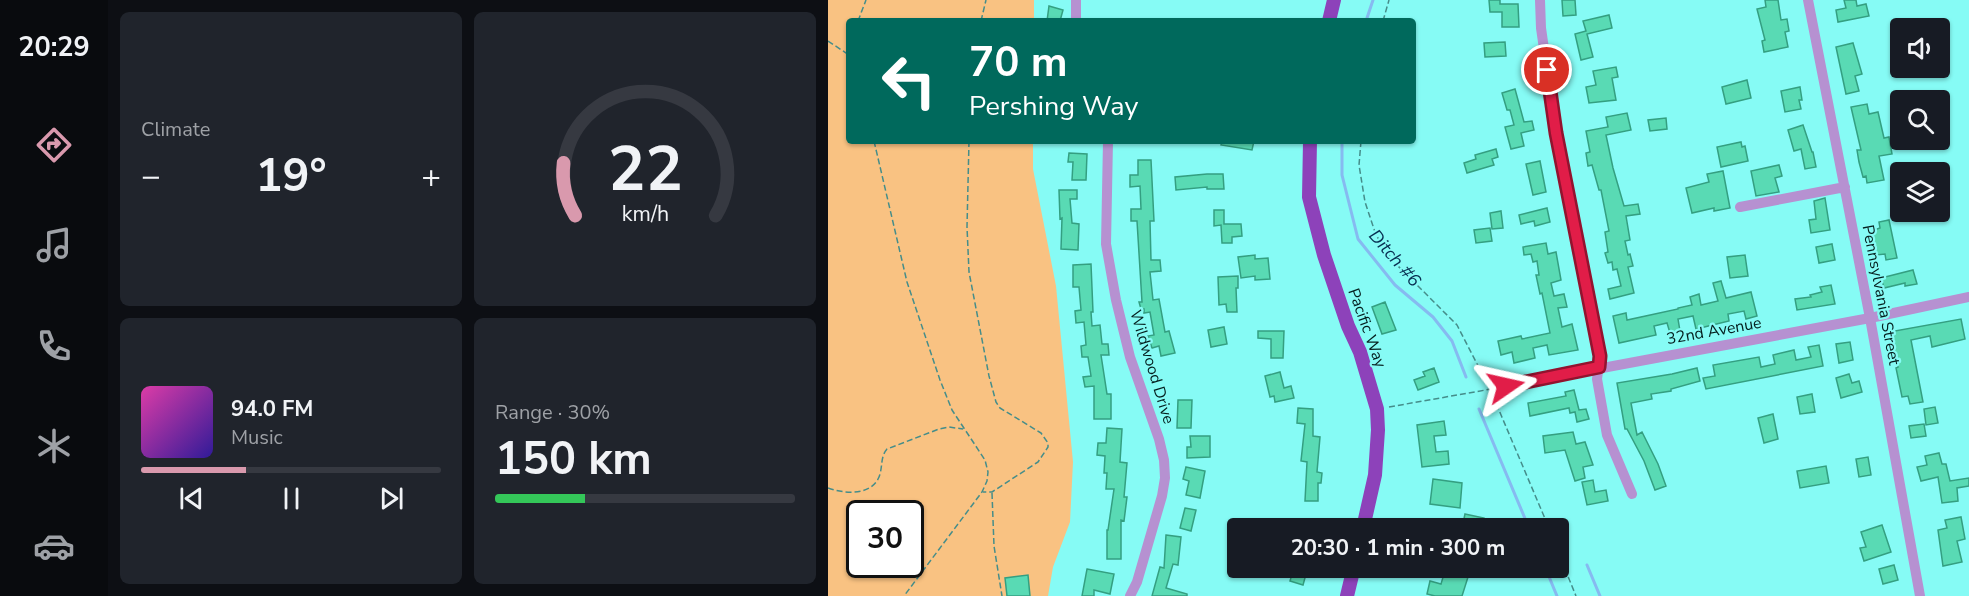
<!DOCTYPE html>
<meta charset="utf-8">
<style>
body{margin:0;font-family:"Nunito Sans",sans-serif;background:#20242c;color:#f1f3f6;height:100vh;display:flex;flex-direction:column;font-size:22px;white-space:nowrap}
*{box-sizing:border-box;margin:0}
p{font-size:20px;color:#9ea1a6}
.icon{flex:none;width:33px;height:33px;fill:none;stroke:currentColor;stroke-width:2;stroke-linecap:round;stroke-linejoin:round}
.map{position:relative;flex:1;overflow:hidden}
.side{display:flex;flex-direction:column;gap:12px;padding:12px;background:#0d0f14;width:720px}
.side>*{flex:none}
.top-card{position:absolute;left:18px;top:18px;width:570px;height:126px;border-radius:6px;box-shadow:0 2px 4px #0004;background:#00695c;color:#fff;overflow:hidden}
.fabs{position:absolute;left:1062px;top:18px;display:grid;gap:12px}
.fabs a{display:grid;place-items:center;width:60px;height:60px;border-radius:6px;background:#171b24;box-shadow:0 2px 4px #0004;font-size:30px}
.speed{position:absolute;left:18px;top:500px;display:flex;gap:12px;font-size:30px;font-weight:700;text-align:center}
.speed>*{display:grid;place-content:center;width:78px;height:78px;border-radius:50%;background:#171b24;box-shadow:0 2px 4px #0004;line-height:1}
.speed .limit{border:3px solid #111;border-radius:9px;background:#fff;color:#111}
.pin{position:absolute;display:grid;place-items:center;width:51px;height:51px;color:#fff;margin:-26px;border:3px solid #fff;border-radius:50%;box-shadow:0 2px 6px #0007}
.me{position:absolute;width:66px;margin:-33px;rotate:79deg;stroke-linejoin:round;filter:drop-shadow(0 0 4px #0008)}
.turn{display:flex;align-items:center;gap:21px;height:126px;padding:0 24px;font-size:27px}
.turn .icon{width:78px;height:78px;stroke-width:2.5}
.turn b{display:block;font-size:42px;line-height:51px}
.big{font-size:45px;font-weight:700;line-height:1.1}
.side .widget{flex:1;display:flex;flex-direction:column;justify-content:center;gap:9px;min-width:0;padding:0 21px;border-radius:9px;background:#20242c}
.side .dial{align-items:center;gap:0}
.dial svg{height:156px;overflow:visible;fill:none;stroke:#363941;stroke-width:7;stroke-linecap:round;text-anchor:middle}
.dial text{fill:#f1f3f6;stroke:none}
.song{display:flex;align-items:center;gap:18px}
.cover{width:72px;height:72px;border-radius:9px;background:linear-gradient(135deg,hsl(320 70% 55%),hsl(250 70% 35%))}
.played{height:6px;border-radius:3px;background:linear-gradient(90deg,#d999ad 35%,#363941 35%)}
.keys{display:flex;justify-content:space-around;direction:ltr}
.heat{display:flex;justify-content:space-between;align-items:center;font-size:33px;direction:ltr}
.charge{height:9px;border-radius:4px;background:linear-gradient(90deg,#34c759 30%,#363941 0)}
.side .tiles{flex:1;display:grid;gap:12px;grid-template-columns:repeat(2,1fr)}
.trip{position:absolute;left:399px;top:518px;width:342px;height:60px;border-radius:6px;background:#171b24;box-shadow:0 2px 4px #0004;font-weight:700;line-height:60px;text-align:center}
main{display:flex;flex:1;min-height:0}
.dock{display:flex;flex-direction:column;width:108px;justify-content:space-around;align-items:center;background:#090b0e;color:#9ea1a6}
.dock .icon{width:42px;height:42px}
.dock .selected{color:#d999ad}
.dock b{font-size:27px;color:#f1f3f6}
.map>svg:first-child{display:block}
</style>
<main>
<nav class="dock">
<b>20:29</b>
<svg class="icon selected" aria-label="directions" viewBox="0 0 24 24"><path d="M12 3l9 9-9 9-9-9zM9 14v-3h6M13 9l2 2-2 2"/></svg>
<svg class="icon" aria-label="music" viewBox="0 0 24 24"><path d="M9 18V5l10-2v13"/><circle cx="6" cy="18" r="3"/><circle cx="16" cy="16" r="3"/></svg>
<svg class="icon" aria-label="phone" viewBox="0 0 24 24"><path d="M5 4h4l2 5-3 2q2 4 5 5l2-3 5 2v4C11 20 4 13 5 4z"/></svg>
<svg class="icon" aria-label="climate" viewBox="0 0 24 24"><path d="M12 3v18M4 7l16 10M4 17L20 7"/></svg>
<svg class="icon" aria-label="car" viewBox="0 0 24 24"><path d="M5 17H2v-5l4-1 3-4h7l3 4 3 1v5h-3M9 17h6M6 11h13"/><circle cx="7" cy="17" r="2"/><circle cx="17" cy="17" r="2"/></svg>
</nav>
<section class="side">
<div class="tiles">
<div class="widget"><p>Climate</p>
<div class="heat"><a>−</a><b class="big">19°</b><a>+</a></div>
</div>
<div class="widget dial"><svg viewBox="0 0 100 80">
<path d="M14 69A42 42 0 1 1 86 69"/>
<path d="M14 69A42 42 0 0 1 8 42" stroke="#d999ad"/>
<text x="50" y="56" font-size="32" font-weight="700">22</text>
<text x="50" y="72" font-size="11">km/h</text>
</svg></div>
<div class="widget">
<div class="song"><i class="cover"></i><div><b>94.0 FM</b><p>Music</p></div></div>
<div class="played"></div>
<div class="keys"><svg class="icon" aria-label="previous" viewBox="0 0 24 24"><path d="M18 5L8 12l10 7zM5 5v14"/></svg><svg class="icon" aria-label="pause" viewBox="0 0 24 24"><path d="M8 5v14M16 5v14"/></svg><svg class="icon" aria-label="next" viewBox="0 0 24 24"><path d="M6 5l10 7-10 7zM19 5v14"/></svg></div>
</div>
<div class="widget"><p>Range · 30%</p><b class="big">150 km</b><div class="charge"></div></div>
</div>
</section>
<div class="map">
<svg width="1141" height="596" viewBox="0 0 1141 596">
<rect width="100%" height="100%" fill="#86fbf5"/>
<path fill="#f9c282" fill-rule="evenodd" d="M0,0H206V21H21V141H205V169L228,286L245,462L242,522L225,567L220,596H0ZM32,513H82V564H32Z"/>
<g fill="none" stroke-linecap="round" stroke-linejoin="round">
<path stroke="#86baf0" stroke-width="3" d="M538,21L545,0
M514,141V175L530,239L567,285L605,317L624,341L638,377
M651,409L701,528
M759,565L772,596
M717,567L729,596"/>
</g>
<path fill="#59dab4" stroke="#349f81" stroke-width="1.5" d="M661,0H672V4H690L691,27H674V12H662Z
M734,0H747L748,15L735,16Z
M937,0H950L953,20L959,19L961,31L957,32L960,47L936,52L934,41L937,40L929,9L938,7Z
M1016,0H1028L1029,6L1038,4L1041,16L1010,22L1008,10L1018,8Z
M221,6L235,10L232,21H219Z
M781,15L784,28L759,34L765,57L753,60L747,34L758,31L755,21Z
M677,42L678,56L657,57L656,43Z
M1025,43L1034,74L1027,76L1031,91L1018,94L1008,47Z
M788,67L790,77L784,78L788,100L761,103L758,87L768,85L765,71Z
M919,80L923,98L898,104L894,87Z
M972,87L974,100H971L973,109L957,112L953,91Z
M687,89L696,122L704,121L706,130L693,133L696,146L683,149L677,127L686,125L682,110H679L674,93Z
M1039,104L1041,114L1050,112L1056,138L1061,137L1064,154L1051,156L1056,180L1039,183L1038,176L1035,177L1031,162L1029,150H1033L1023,107Z
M799,113L803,130L778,135L785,168L796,206L810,204L812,214L798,216L802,240L797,241L800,255L802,254L805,266L800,267L806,293L782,299L780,289L793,286L789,269L785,270L784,262L780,263L777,253L780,252L777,232L781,231L773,190H771L764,165L760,166L758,153L762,152L758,131L780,127L778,117Z
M838,118L839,129L822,131L820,120Z
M975,125L984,152H985L988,167L977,169L973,149L966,151L960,130Z
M394,141H426L424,150L393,145Z
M913,142L914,147L917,146L920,161L893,167L889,147Z
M668,149L670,157L664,159L666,165L639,173L636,163L648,159L647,155Z
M241,153L259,154L258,180H244L245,162H240Z
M310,160H323L326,221H322L323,260H332L333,271L322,272L325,300L331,299L337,332L341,331L347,353L333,356L331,346L324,348L320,336L326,335L322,312L316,313V309H313L311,302H314L309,221H303V209H313L312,186L302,187V175H310Z
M712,161L718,192L705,195L698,164Z
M951,165L954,176L947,178L951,192L928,196L923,171Z
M895,171L902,208L886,211V208L864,213L858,188L881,182L879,174Z
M379,174H395L396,189H379V187L348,190L347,177Z
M231,190H249V199H242L244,223L251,224L250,250L233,249L234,218L232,219Z
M997,198L1002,230L983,233L981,220L988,219L986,201Z
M719,208L722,222L707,226L706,221L693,224L691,215Z
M386,210H396V224H413L414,236L404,237V243H394L393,225L386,226Z
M673,211L675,228L664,229L662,213Z
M1061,220L1069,258L1058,260L1057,254L1048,255L1043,231L1052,228L1051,222Z
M662,228L664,241L648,243L646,230Z
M718,243L720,254L728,252L733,280L723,283L726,296L736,294L739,307L730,308L734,327L744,324L750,350L721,355L719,345L705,348L707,358L686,363L684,352L673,355L670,341L693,336L694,339L722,333L714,293L712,294L708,275H711L709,261L705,262L703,254L696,255L695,247Z
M1004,244L1007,260L991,263L988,247Z
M427,255V259L440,258L442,279L427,280V276L413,278L410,257Z
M917,255L920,276L902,278L899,257Z
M263,264L265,312H263L264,326L272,325L274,344H280L281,355H273L279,394H283V419H266V386L257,387L255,377L263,376L260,357H254L253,346L258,345L256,322L248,323L247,311L253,310L251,287H245V265Z
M1085,270L1089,284L1077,286V283L1056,288L1053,278Z
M410,276V288H408L409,312H399L398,304L391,305L390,277Z
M893,281L898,298L923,292L929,316L918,319L916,311L900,314L901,321L868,329L865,316L850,319L852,331L842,333L839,323L826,326L828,335L791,343L785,316L798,313L799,320L850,309V308L864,305L862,297L871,294L873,305L890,301L885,283Z
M1003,285L1007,304L969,310L967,299L983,297L982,295L994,292L992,287Z
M557,302L568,330L554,334L544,307Z
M1133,319L1137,339L1104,347L1102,336L1083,340L1095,402L1082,404L1080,396L1074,397L1068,368L1070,367L1061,332Z
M396,327L399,344L383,347L380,330Z
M430,331H456L455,358H443V339L430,338Z
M1022,342L1025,360L1011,363L1008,344Z
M991,345L995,366L878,389L875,378L887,376L885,365L931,357L933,367L947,364L945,355L966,350L968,360L983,357L980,347Z
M606,368L611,382L590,390L586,380L597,376L595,372Z
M869,368L872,381L843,389V391L823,394L824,399L803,403L809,435L814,432L830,464L838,486L827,490L816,461L799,429H797L789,383L844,374Z
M452,372L456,388L463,386L466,398L447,402L446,396L442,397L437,376Z
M1021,374L1024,383L1031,381L1034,392L1013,398L1008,378Z
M746,390L751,410L758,409L761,419L749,422L747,412L742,413L741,408L702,416L700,403L738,396L737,392Z
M984,394L987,412L972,414L969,397Z
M350,400H364L363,428H349Z
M1107,407L1110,423L1098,425L1096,409Z
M470,408L485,409V436L492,437L489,472L494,473L493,483H490V501H477L479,462L473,461L477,424L469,423Z
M945,414L950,439L936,443L930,418Z
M616,421L618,435L606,436L608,452L620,451L621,464L594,467L589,425Z
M1096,424L1098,436L1083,438L1081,426Z
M279,428L294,429L292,462L299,463L296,497H299L296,521L293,520V559H279V530H280L286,489H278L279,473H276L277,456L269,455L270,443H278Z
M745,432L748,444L757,442L765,465L755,467L757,478L747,481L737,450L717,453L715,436Z
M362,436H382V457L359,458V447H363Z
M1111,453L1114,464H1118L1122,481L1141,478V486L1129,488L1130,501L1114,503L1110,477L1093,481L1089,467L1099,465L1097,456Z
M1040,457L1043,475L1031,477L1028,459Z
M998,466L1001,483L972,488L969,471Z
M358,467L377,471L372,498L358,495L361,481L355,479Z
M605,479L634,483L632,508L602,504Z
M765,480L767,492L778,490L780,501L759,505L754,482Z
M357,508L368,510L363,531L352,528Z
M637,514L656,518L654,528H634Z
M1133,517L1137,539L1129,541L1134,562L1115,566L1110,530L1119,528L1117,520Z
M1054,525L1063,552L1036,561L1032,548L1038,547L1033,532Z
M338,535L353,537L350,565L345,564L338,588L359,594V596H324L332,567L336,568Z
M1066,565L1070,580L1055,584L1051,569Z
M466,567H480L475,585L462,581Z
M618,567L634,568L632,575L640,577L634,596H607L599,594L602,581L613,584Z
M259,569L286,574L282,594L266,590V596H254Z
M200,575L202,596H179L177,578Z"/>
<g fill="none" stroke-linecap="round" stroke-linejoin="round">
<path stroke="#458d8a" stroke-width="1.5" stroke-dasharray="6 3" stroke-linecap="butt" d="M30,21L38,0
M153,21L158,0
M555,21L561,0
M0,41L21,55
M46,141L79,282L112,380L124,410L157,460L160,472L159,481L154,492L76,596
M141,141L139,227L141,272L161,376L168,402L172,408L213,433L220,443V447L210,462L164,492H155
M533,141L531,165L537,202L548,235L565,261L629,325L662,389L721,528
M561,407L669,388
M0,488C16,494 43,496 51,477C55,467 52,457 59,449L111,429L121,427L135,429
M164,493L166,546L174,596
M730,552L748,596"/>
<path stroke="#b691d1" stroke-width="10" d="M712,0L713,28L728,133L772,356L769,379L779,435L804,494
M980,0L1042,318L1092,596
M248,21V0
M280,141L278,244L288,300L302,357L331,439L336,460L337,478L334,496L309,582L302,596
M912,207L1017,187
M678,386L1042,318L1141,297
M536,524L555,528"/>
<path stroke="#8d42ba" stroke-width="14" d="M501,21L506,0
M482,141L481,197L496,255L520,326L532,352L549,409L550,430L547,475L535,528
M519,596L526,567"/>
</g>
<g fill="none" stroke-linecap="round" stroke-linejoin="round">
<defs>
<path id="route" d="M678,386L771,367L772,356L728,133L719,70"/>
</defs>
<use href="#route" stroke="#92132f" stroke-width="15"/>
<use href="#route" stroke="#e11d48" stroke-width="10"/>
</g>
<g text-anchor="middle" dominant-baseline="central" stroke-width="4.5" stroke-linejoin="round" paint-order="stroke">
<g font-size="16" fill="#041e1d" stroke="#86fbf5">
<text transform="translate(1053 295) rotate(79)">Pennsylvania Street</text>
<text transform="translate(539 328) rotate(70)">Pacific Way</text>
<text transform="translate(886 331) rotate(-10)">32nd Avenue</text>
<text transform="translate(324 367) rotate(73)">Wildwood Drive</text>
</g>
<g font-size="18" font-style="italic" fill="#072e50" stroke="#86fbf5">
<text transform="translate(567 258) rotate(49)">Ditch #6</text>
</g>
</g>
</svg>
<div class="fabs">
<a><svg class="icon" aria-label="sound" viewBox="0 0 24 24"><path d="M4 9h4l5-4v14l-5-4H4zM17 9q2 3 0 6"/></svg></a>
<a><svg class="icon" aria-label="search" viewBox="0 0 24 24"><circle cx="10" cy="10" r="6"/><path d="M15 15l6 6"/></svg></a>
<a><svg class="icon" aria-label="layers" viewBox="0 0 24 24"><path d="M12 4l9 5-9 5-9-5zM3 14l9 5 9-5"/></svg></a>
</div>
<div class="speed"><div class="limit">30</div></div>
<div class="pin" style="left:719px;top:70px;background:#d93025"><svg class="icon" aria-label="arrive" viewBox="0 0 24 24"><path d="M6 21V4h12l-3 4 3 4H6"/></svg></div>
<svg class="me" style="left:678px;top:386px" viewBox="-20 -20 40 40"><path d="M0-17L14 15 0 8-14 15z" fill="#e11d48" stroke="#fff" stroke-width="4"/></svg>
<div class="trip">20:30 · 1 min · 300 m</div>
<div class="top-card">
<div class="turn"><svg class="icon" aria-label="left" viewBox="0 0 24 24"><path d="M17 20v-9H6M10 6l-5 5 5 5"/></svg><div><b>70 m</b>Pershing Way</div></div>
</div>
</div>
</main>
